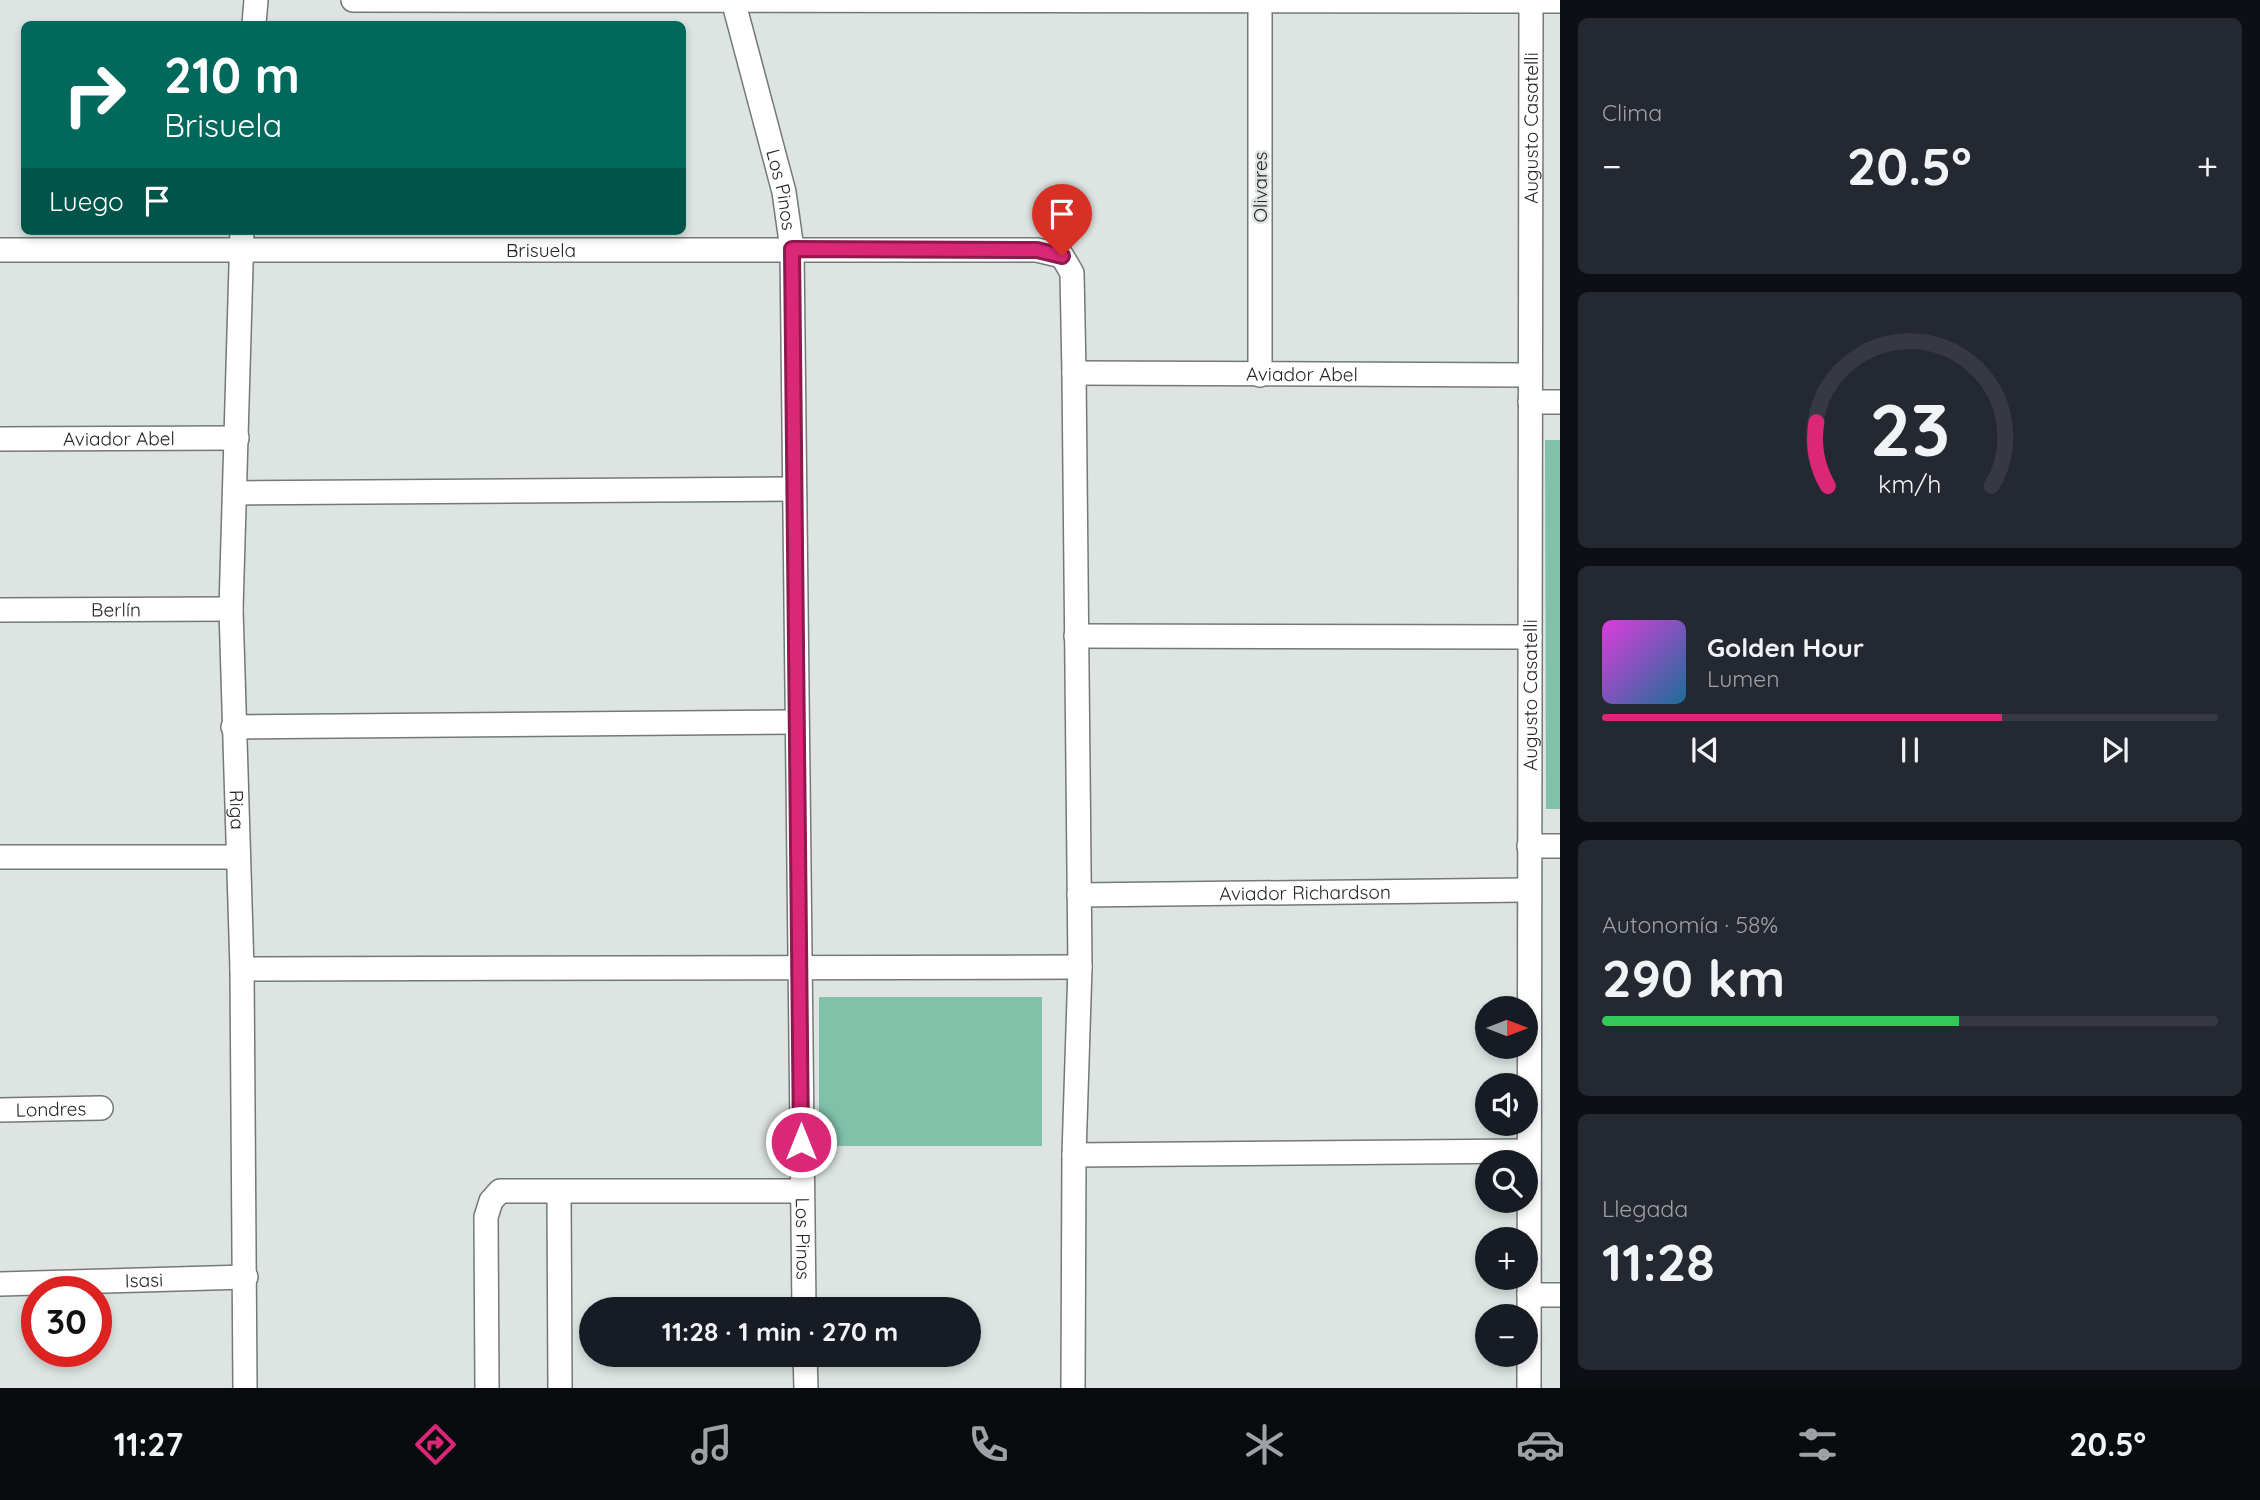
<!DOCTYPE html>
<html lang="es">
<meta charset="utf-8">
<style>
body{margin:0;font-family:Quicksand,sans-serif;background:#242831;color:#f1f3f6;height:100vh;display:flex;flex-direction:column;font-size:26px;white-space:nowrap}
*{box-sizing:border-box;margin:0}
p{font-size:23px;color:#9ea1a6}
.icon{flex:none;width:38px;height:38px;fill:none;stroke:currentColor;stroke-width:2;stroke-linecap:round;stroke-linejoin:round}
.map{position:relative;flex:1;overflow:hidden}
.drawer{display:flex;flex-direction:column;gap:18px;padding:18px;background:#0d0f14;width:700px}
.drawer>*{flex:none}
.top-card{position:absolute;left:21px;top:21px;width:665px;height:214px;border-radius:10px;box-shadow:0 4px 10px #0003;background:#00695c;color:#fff;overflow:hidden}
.needle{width:46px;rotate:90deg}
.controls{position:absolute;left:1475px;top:996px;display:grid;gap:14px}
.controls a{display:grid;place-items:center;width:63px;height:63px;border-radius:50%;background:#171b24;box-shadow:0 4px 10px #0003;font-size:35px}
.speed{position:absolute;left:21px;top:1276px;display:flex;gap:14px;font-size:35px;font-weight:700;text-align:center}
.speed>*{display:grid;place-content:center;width:91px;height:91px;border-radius:50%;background:#171b24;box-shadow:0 4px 10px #0003;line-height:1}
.speed .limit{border:10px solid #d22;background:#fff;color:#111}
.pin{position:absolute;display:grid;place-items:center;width:60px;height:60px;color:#fff;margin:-72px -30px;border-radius:50% 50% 50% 0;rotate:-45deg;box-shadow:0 0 7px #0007}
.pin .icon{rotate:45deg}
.me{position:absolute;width:77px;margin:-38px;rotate:0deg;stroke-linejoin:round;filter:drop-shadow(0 0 5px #0008)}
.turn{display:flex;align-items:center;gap:24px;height:147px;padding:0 28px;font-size:32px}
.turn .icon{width:91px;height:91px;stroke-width:2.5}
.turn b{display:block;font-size:49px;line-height:60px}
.then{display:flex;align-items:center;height:66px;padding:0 28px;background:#0003;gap:14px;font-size:26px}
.big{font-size:52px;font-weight:700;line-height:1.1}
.drawer .widget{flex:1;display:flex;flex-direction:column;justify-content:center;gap:10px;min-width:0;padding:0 24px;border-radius:10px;background:#242831}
.drawer .dial{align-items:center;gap:0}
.dial svg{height:182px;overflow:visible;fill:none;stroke:#363941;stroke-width:7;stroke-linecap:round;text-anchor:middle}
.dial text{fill:#f1f3f6;stroke:none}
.song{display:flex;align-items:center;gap:21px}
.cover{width:84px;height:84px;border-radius:10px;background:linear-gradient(135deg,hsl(300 70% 55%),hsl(200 70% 35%))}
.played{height:7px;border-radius:4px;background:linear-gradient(90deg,#db2777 65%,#363941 65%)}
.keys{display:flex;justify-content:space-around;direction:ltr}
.heat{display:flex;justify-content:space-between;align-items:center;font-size:38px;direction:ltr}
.charge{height:10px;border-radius:5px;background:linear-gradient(90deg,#34c759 58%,#363941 0)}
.trip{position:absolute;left:579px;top:1297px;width:402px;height:70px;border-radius:35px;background:#171b24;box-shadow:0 4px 10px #0003;font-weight:700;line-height:70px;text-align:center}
.menu{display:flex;height:112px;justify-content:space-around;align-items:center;background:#090b0e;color:#9ea1a6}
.menu .icon{width:49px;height:49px}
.menu .current{color:#db2777}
.menu b{font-size:32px;color:#f1f3f6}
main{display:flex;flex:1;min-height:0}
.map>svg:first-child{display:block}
</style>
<main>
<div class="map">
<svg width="1560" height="1388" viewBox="0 0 1560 1388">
<rect width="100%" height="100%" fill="#dde4e1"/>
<path fill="#81c1aa" d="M1545,440H1560V809H1546Z
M819,997H1042V1146H819Z"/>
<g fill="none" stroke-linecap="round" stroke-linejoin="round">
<defs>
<g id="street">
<path d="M353,0L1560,1"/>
<path id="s1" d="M733,0L784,192L792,249L804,1309"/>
<path d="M254,24L256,0"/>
<path id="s2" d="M242,231L231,609L242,969L245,1388"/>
<path id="s3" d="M0,250H1037L1062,256L1072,273L1074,373L1080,967L1074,1155L1073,1388"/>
<path id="s4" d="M1074,373L1530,375"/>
<path d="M1260,375V0"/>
<path d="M1530,402H1560"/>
<path id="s5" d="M0,439L237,438"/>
<path d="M236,493L792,489"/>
<path id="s6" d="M0,610L231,609"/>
<path d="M1076,636L1530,637"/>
<path d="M233,727L796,722"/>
<path d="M1529,846H1560"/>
<path d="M0,857H238"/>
<path id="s7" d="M1079,895L1529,890"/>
<path d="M242,969L1080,967"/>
<path id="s8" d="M0,1110L101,1108"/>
<path d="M1074,1155L1529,1151"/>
<path d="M559,1193L560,1388"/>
<path id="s9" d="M0,1284L246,1277"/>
<path d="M1529,1295H1560"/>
<path d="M805,1354L806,1388"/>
<path d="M487,1388L486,1217L491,1201L500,1191H801"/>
<path id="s10" d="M1529,1388L1531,1"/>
</g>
</defs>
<use href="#street" stroke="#737976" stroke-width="26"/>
<use href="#street" stroke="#fff" stroke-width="23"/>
</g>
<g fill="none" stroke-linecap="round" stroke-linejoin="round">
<defs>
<path id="route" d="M801,1142L792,249L1037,250L1062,256"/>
</defs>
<use href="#route" stroke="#8e194d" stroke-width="18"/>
<use href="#route" stroke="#db2777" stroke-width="12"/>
</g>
<g text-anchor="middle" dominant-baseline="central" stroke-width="5" stroke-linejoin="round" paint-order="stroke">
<g font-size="19" fill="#242726" stroke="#dde4e1">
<text stroke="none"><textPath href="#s10" startOffset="1260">Augusto Casatelli</textPath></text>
<text transform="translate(1260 187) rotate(-90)">Olivares</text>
<text stroke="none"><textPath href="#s1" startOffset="196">Los Pinos</textPath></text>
<text stroke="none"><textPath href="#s3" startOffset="541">Brisuela</textPath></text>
<text stroke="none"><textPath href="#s4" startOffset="228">Aviador Abel</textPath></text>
<text stroke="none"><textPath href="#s5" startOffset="119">Aviador Abel</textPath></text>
<text stroke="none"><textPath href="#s6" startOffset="116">Berlín</textPath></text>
<text stroke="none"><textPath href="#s10" startOffset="693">Augusto Casatelli</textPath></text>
<text stroke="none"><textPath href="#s2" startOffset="579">Riga</textPath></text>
<text stroke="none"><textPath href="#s7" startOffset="226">Aviador Richardson</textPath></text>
<text stroke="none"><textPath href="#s8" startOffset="51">Londres</textPath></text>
<text stroke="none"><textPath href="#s1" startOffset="1246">Los Pinos</textPath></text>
<text stroke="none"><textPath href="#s9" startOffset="144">Isasi</textPath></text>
</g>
</g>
</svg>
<div class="controls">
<a><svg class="needle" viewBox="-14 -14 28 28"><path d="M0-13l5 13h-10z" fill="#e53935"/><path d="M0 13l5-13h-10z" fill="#9ea1a6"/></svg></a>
<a><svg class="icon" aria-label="sound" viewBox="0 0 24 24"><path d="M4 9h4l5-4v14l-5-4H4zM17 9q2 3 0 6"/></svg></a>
<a><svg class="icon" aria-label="search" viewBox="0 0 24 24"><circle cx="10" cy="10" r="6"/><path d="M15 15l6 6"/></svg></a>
<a>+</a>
<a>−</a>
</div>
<div class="speed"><div class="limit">30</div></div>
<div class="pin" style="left:1062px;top:256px;background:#d93025"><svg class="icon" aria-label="arrive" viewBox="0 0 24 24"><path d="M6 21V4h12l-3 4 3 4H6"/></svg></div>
<svg class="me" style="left:801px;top:1142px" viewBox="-20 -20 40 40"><circle r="17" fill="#db2777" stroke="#fff" stroke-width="3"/><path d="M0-11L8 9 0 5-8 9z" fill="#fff"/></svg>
<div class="trip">11:28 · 1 min · 270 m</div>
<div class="top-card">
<div class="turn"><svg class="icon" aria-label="right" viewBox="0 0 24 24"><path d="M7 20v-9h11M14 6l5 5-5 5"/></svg><div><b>210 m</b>Brisuela</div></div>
<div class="then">Luego<svg class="icon" aria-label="arrive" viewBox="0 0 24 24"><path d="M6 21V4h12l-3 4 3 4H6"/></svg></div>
</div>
</div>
<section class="drawer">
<div class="widget"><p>Clima</p>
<div class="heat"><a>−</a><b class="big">20.5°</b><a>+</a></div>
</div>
<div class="widget dial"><svg viewBox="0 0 100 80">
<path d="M14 69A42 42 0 1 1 86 69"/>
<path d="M14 69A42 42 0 0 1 9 41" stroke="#db2777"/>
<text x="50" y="56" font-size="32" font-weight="700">23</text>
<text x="50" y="72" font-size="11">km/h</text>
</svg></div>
<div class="widget">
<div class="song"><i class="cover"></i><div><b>Golden Hour</b><p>Lumen</p></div></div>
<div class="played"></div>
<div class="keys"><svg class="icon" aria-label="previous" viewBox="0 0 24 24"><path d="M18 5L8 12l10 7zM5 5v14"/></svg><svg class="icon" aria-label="pause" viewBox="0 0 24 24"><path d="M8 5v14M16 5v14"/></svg><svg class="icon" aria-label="next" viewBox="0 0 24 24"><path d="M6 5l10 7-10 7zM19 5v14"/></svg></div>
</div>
<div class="widget"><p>Autonomía · 58%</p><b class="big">290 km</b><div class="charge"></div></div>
<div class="widget"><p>Llegada</p><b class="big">11:28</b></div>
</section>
</main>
<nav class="menu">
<b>11:27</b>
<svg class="icon current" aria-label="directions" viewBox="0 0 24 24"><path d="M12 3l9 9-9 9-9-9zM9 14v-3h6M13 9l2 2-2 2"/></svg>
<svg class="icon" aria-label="music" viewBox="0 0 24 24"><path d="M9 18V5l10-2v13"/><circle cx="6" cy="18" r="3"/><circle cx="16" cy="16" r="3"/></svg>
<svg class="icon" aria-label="phone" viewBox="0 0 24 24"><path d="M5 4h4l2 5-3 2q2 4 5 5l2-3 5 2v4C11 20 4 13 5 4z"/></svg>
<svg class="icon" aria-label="climate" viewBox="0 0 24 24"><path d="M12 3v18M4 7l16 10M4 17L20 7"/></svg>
<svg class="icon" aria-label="car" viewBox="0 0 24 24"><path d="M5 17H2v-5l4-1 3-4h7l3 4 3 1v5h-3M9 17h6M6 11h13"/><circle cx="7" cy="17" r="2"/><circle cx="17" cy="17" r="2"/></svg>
<svg class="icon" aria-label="filters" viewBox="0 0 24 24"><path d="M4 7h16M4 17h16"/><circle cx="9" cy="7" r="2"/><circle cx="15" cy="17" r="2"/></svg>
<b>20.5°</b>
</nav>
